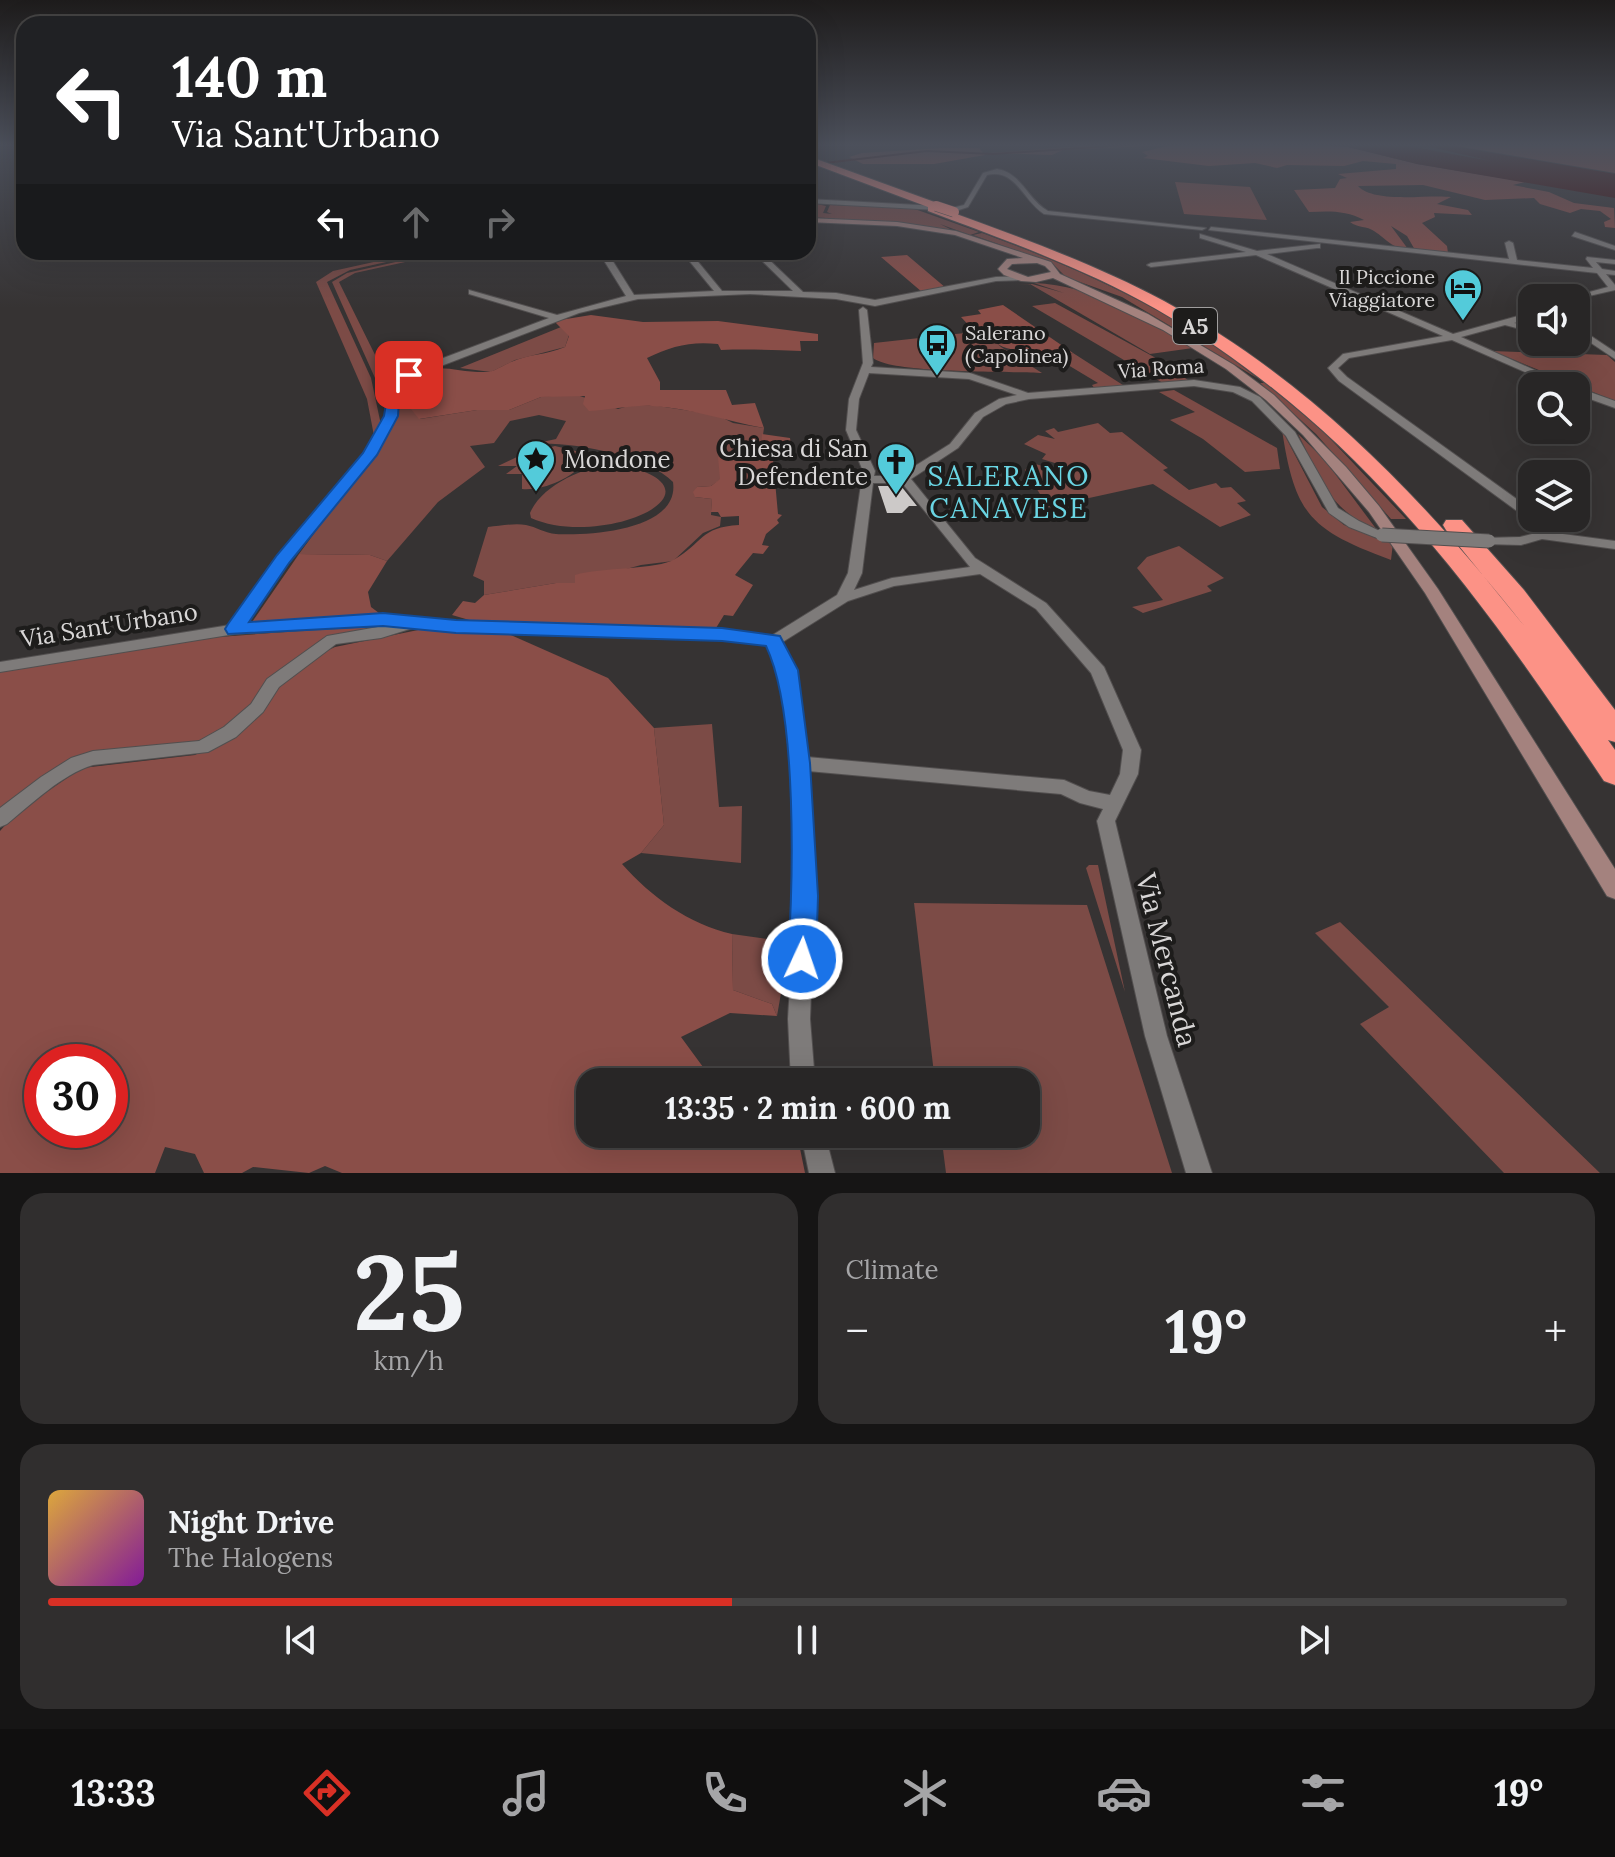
<!DOCTYPE html>
<meta charset="utf-8">
<style>
body{margin:0;font-family:Lora,serif;background:#302e2e;color:#f1f3f6;height:100vh;display:flex;flex-direction:column;font-size:30px;white-space:nowrap}
*{box-sizing:border-box;margin:0}
p{font-size:26px;color:#a5a5a7}
.icon{flex:none;width:44px;height:44px;fill:none;stroke:currentColor;stroke-width:2;stroke-linecap:round;stroke-linejoin:round}
.map{position:relative;height:1173px;overflow:hidden}
.side{display:flex;flex-direction:column;gap:20px;padding:20px;background:#161515;flex:1}
.side>*{flex:none}
.hud{position:absolute;left:16px;top:16px;width:800px;height:244px;border-radius:24px;box-shadow:0 8px 32px #0002,0 0 0 2px #444343;background:#202124;color:#fff;overflow:hidden}
.buttons{position:absolute;left:1518px;top:284px;display:grid;gap:16px}
.buttons a{display:grid;place-items:center;width:72px;height:72px;border-radius:16px;background:#282626;box-shadow:0 8px 32px #0002,0 0 0 2px #444343;font-size:40px}
.speed{position:absolute;left:24px;top:1044px;display:flex;gap:16px;font-size:40px;font-weight:700;text-align:center}
.speed>*{display:grid;place-content:center;width:104px;height:104px;border-radius:50%;background:#282626;box-shadow:0 8px 32px #0002,0 0 0 2px #444343;line-height:1}
.speed .limit{border:12px solid #d22;background:#fff;color:#111}
.pin{position:absolute;display:grid;place-items:center;width:68px;height:68px;color:#fff;margin:-34px;border-radius:16px;box-shadow:0 4px 12px #0006}
.me{position:absolute;width:88px;margin:-44px;rotate:3deg;stroke-linejoin:round;filter:drop-shadow(0 0 6px #0008)}
.turn{display:flex;align-items:center;gap:28px;height:168px;padding:0 24px;font-size:36px}
.turn .icon{width:104px;height:104px;stroke-width:2.5}
.turn b{display:block;font-size:56px;line-height:68px}
.lanes{display:flex;align-items:center;height:76px;padding:0 24px;background:#0003;justify-content:center;gap:40px;direction:ltr}
.lanes .off{opacity:.35}
.big{font-size:60px;font-weight:700;line-height:1.1}
.side .card{flex:1;display:flex;flex-direction:column;justify-content:center;gap:12px;min-width:0;padding:0 28px;border-radius:24px;background:#302e2e}
.side .dial{align-items:center;gap:0}
.dial b{font-size:104px;line-height:1}
.song{display:flex;align-items:center;gap:24px}
.cover{width:96px;height:96px;border-radius:12px;background:linear-gradient(135deg,hsl(40 70% 55%),hsl(290 70% 35%))}
.played{height:8px;border-radius:4px;background:linear-gradient(90deg,#d93025 45%,#444343 45%)}
.keys{display:flex;justify-content:space-around;direction:ltr}
.heat{display:flex;justify-content:space-between;align-items:center;font-size:44px;direction:ltr}
.side .tiles{flex:1;display:grid;gap:20px;grid-template-columns:1fr 1fr}
.card:last-child{grid-column:span 2}
.trip{position:absolute;left:576px;top:1068px;width:464px;height:80px;border-radius:24px;background:#282626;box-shadow:0 8px 32px #0002,0 0 0 2px #444343;font-weight:700;line-height:80px;text-align:center}
.menu{display:flex;height:128px;justify-content:space-around;align-items:center;background:#100f0f;color:#a5a5a7}
.menu .icon{width:56px;height:56px}
.menu .active{color:#d93025}
.menu b{font-size:36px;color:#f1f3f6}
.map>svg:first-child{display:block}
</style>
<div class="map">
<svg width="1615" height="1173" viewBox="0 0 1615 1173">
<rect width="100%" height="100%" fill="#363333"/>
<path fill="#7c4b46" d="M1175,182L1250,187L1267,220L1184,214Z
M808,202L826,206L823,213L832,214L827,212L830,205L912,208L979,232L970,235L940,224L952,230L896,222L808,218L825,217H808Z
M982,233C1078,268 1178,312 1257,378L1122,297L1066,277L1052,263L973,235Z
M419,252H432L350,270L327,282L371,378L381,425L374,436L367,399L316,282L333,271Z
M440,252H451L355,273L339,282L382,369L388,407L332,282L347,273Z
M1034,283C1094,285 1143,318 1193,348L1150,354L1030,284L999,286L1032,284L1064,293Z
M1055,303L1154,357L1188,380L1163,383L1032,306Z
M561,327L569,335L565,347L515,360L491,372L460,368Z
M983,331L1001,347L1042,373C1010,371 893,374 873,358L874,343Z
M1492,351L1607,355L1615,362V401Z
M1073,353L1126,387L1095,389L1092,385L1098,383L1058,359Z
M1260,383H1265L1321,429L1406,519H1391L1316,434Z
M1174,390L1277,448L1280,469L1245,472L1203,439L1170,420L1195,412L1159,392Z
M398,392L420,419L477,410H509L541,397L574,394L618,409L632,405L658,406L717,415L733,423L764,428L761,449L743,450L721,472V479L711,486L697,487L695,497L712,499L711,515L721,517L720,526L703,533L673,561L641,565L575,583H556L484,595V581L473,576L488,527C500,526 514,523 526,525C536,527 545,533 556,534C590,536 680,530 673,482C647,455 569,441 533,444L556,439L566,421L539,415L510,421L494,443L470,446L485,467L438,502L387,561L370,555L299,554L388,433Z
M1098,423L1110,433L1122,432L1168,468L1163,470L1189,490L1216,483L1221,488L1231,487L1246,501L1237,503L1251,515L1220,527L1153,484L1048,507L1025,470L1032,463L1053,469L1058,464L1042,459L1046,454L1024,444L1038,435L1055,439L1045,431L1054,428L1058,432Z
M1282,430L1322,507L1344,525L1393,543L1391,560C1311,530 1295,516 1282,430Z
M1298,434L1324,459L1377,530C1328,509 1321,479 1298,434Z
M555,446L580,452L585,462C572,478 543,491 522,489V474H506L517,466H498L519,456Z
M614,463C741,489 602,550 531,518L530,513C542,485 584,467 614,463Z
M1179,546L1224,578L1207,586L1212,591L1143,613L1132,607L1163,600L1137,568L1147,557Z
M712,724L719,807L742,806L741,863L641,853L664,825L654,728Z
M1089,865H1098L1125,992L1086,868Z
M914,903L1087,905L1172,1173H946L941,1134H1026V1082H935Z
M1340,922L1600,1173H1504L1360,1024L1389,1007L1315,933Z
M732,934L790,942L777,1016L772,1004L733,990Z"/>
<path fill="#8a4e48" fill-rule="evenodd" d="M1112,144H1336L1417,164L1525,182L1513,185L1549,192L1574,203L1614,208L1615,228L1605,227L1604,222L1611,219L1600,211L1581,209L1570,213L1540,204L1534,198L1485,200L1423,185L1358,186C1375,204 1428,194 1451,197L1437,204L1468,210L1472,215L1434,213L1435,217L1422,223L1447,246L1448,253L1415,250L1407,236L1391,226L1408,249C1391,248 1388,240 1374,231C1367,226 1358,228 1350,222L1364,220C1346,210 1328,211 1309,212L1294,190L1335,188L1340,179L1347,178L1338,174L1396,169V164L1363,161L1344,166L1287,165L1277,168L1255,163L1209,166L1143,158L1148,156L1142,152L1168,146L1165,145L1063,150L1052,155L989,153Z
M1445,144H1615V173Z
M941,148H979L985,155L934,164H863L849,157L862,153Z
M907,255L946,288L922,292L881,257Z
M1003,305L1073,353L1040,362L1024,349C1006,352 995,344 983,331H974L961,317L981,314L978,310Z
M591,315L643,322L718,321L818,334V341H800L801,351C774,350 748,349 721,350L718,344C691,341 671,346 647,358L660,382V390H726L732,405L755,403L764,428C727,421 690,408 652,406C631,405 611,410 589,411L583,404L585,396L541,397L509,410H477L419,419L402,398L398,384C437,357 448,373 488,372C495,371 503,365 511,362C528,354 547,355 565,347L569,336L554,321Z
M762,434L790,438L793,458L773,459L778,514L782,515L777,520L779,523L766,534L762,545L769,546L763,554L753,553L735,575L753,585L733,616L724,615L716,628L483,624L452,615L463,601L475,603L484,595L556,583H575V575C601,567 657,570 675,559C703,543 700,527 739,525V516L721,517L718,512H711L712,499L695,497L693,492L697,487L711,486L720,479L718,457L761,449Z
M299,554L370,555L387,561L368,592L371,607L383,616L250,625Z
M380,625L369,633L329,638L247,712L201,741L81,755L25,792L0,814V671L205,638Z
M423,629L504,632L608,678L654,728L664,825L641,853L622,864C651,897 689,924 732,934L733,990L772,1004L777,1016L730,1013L681,1037L714,1082H590V1134H797L805,1173H342L325,1166L309,1173L253,1167L242,1173H204L195,1154L165,1147L155,1173H0V831L17,812L82,768L195,755L226,739L275,687L315,656L335,647ZM42,1062H110V1130H42Z"/>
<path fill="#3d0807" d="M1336,144H1396L1491,161L1418,144H1441L1615,174V198L1417,164Z"/>
<g fill="none" stroke-linecap="round" stroke-linejoin="round">
<path stroke="#3d0807" stroke-width="2" d="M1319,144L1346,146
M808,165L927,151L993,154L1139,144"/>
</g>
<path fill="#ccc9c8" d="M878,486H901L917,506H909L902,513H887Z"/>
<g fill="none" stroke-linecap="round" stroke-linejoin="round">
<defs>
<path id="street" d="M997,169C1022,173 1027,199 1048,211L1206,228L1202,230L1044,214C1023,201 1016,168 987,175L968,207L956,211L808,203V199L956,207L964,205L983,173Z
M1211,227L1509,259L1505,243L1509,241L1513,243L1517,260L1593,268L1586,259L1587,257L1615,260V264L1596,262L1602,269L1615,271V275L1606,274L1615,285V290L1576,299L1567,298L1608,287L1597,273L1209,230Z
M1575,232L1615,246V250L1572,236Z
M1200,234L1257,251L1320,244V248H1317L1267,254L1453,334L1532,312V318L1514,323L1532,326V332L1505,325L1461,337L1570,386H1557L1452,340L1349,358L1338,368L1347,377L1532,510V518H1541L1548,528V532L1615,541V549L1542,539L1521,545L1484,544L1482,541L1484,538L1520,537L1536,533V528L1528,519L1339,381L1328,368L1343,354L1443,336L1256,255L1151,267L1147,265L1151,263L1246,252L1200,238Z
M592,252H602L609,255L634,295L714,291L682,252H690L722,291H793L753,252H761L803,292L836,293L875,300L996,277L1022,276L1026,278L1022,280L996,281L875,306L836,299L750,294L638,299L579,313L402,381L396,416L376,455L288,562L246,623L383,615L456,622L722,629L771,636L837,595L848,573L863,471L846,430L849,399L863,363L859,310L863,307L867,310L873,363L871,367L970,373L1028,393L1194,380L1240,387L1260,397L1295,432L1338,508L1359,521L1388,535L1387,538H1377L1349,527L1329,513L1286,436L1252,401L1233,392L1194,386L1029,399L1006,404L983,417L958,448L911,479L975,558L1046,603L1104,667L1141,750L1138,774L1115,821L1167,1036L1212,1173H1186L1145,1036L1097,821L1103,809L1080,803L1061,794L808,771L815,896L810,1019L815,1082H791L788,1019L795,896L790,763L780,670L768,645L722,639L456,632L413,628L381,638L336,644L279,687L263,712L236,737L208,752L93,765C61,775 33,803 7,824L0,827V808L41,777L71,758L93,751L199,741L224,727L251,704L267,679L327,636L389,625L235,634L0,672V662L230,625L278,556L365,454L386,416L393,377L549,318L469,294V290L557,315L626,296L603,259ZM869,373L969,379L1017,395L999,399L975,413L950,444L899,476H874L875,471L856,430L859,399ZM873,483H902L970,567L892,578L854,590L862,573ZM980,574L1036,609L1091,673L1123,750L1120,774L1110,795L1089,791L1064,780L807,757L796,670L781,643L848,601L894,586Z
M1576,326L1615,352V359L1576,333Z
M1576,387L1615,401V408L1576,394Z
M801,1134H825L835,1173H809Z"/>
<path id="secondary" d="M808,218L897,222L956,231L1051,262L1060,274L1148,314L1234,365L1274,395L1346,467L1379,506L1438,589L1615,869V899L1607,896L1425,593L1369,512L1303,435L1266,400L1226,369L1163,330L1053,278L1036,282L1021,281L1004,275L998,269L1007,259L1023,258L955,235L897,226L808,222ZM1037,263L1045,266L1051,272L1028,277L1007,269L1012,264Z"/>
<path id="highway" d="M808,156L940,204V208C1016,236 1093,263 1164,301C1311,381 1423,498 1525,627L1446,530L1443,525L1446,520H1462L1524,590L1615,710V742L1608,740L1615,750V785L1604,781C1477,591 1359,426 1156,309C1084,268 1005,240 928,211V207L808,162Z"/>
</defs>
<use href="#street" stroke="#524f4f" stroke-width="2"/>
<use href="#secondary" stroke="#524f4f" stroke-width="2"/>
<use href="#highway" stroke="#524f4f" stroke-width="2"/>
<use href="#street" fill="#7e7b7a" fill-rule="evenodd"/>
<use href="#secondary" fill="#a4827e" fill-rule="evenodd"/>
<use href="#highway" fill="#fc9286" fill-rule="evenodd"/>
<defs>
<path id="street-bridge" d="M1382,535L1489,541"/>
<path id="highway-bridge" d="M936,206L954,212"/>
</defs>
<use href="#street-bridge" stroke="#524f4f" stroke-width="15" stroke-linecap="butt"/>
<use href="#highway-bridge" stroke="#524f4f" stroke-width="11" stroke-linecap="butt"/>
<use href="#street-bridge" stroke="#7e7b7a" stroke-width="13"/>
<use href="#highway-bridge" stroke="#fc9286" stroke-width="10"/>
</g>
<linearGradient id="sky" x2="0" y2="1"><stop stop-color="#1e1c1c"/><stop offset="0.47" stop-color="#4c505b"/><stop offset="1" stop-color="#4c505b" stop-opacity="0"/></linearGradient>
<rect width="1615" height="308" fill="url(#sky)"/>
<path fill="#1a73e8" stroke="#114b97" stroke-width="2" d="M409,371L416,375L400,386L398,416L377,455L289,563L249,622L383,613L456,620L722,628L780,636L798,670L810,763L818,896L816,959L812,969L802,973L792,969L788,959C793,883 798,713 766,646L722,641L456,633L383,626L228,634L225,629L228,624L277,555L363,453L384,416L390,379Z"/>
<defs>
<symbol id="hotel-pin" viewBox="-11 -11 22 30"><path d="M0 17L-7.5 6A9.5 9.5 0 1 1 7.5 6Z" fill="#53cbda" stroke="#1d1c1b"/><path d="M-6-4.5h1.5V1H6V5H4.5V3h-9V5H-6ZM-4 0a1.8 1.8 0 1 1 3.6 0ZM.5 0V-2.5h3Q6-2.5 6 0Z" fill="#111"/></symbol>
<symbol id="bus-pin" viewBox="-11 -11 22 30"><path d="M0 17L-7.5 6A9.5 9.5 0 1 1 7.5 6Z" fill="#53cbda" stroke="#1d1c1b"/><path d="M-5-6H5V4H4V6H2V4H-2V6H-4V4H-5ZM-3.5-4V0h7V-4ZM-3.5 1.2v1.5H-2V1.2ZM2 1.2v1.5H3.5V1.2Z" fill="#111"/></symbol>
<symbol id="sight-pin" viewBox="-11 -11 22 30"><path d="M0 17L-7.5 6A9.5 9.5 0 1 1 7.5 6Z" fill="#53cbda" stroke="#1d1c1b"/><path d="M0-6L1.8-2.2L6-1.7L2.9 1.2L3.7 5.4L0 3.3L-3.7 5.4L-2.9 1.2L-6-1.7L-1.8-2.2Z" fill="#111"/></symbol>
<symbol id="church-pin" viewBox="-11 -11 22 30"><path d="M0 17L-7.5 6A9.5 9.5 0 1 1 7.5 6Z" fill="#53cbda" stroke="#1d1c1b"/><path d="M-1.2-6h2.4v3.5h3.3v2.4h-3.3V6h-2.4V-.1h-3.3v-2.4h3.3Z" fill="#111"/></symbol>
</defs>
<g fill-rule="evenodd">
<use href="#hotel-pin" x="1441" y="266" width="44" height="60"/>
<use href="#bus-pin" x="915" y="321" width="44" height="60"/>
<use href="#sight-pin" x="514" y="437" width="44" height="60"/>
<use href="#church-pin" x="874" y="440" width="44" height="60"/>
</g>
<g text-anchor="middle" dominant-baseline="central" stroke-width="8" stroke-linejoin="round" paint-order="stroke">
<g font-size="20" fill="#d8d6d6" stroke="#1d1c1b" text-anchor="end">
<text x="1435" y="276">Il Piccione<tspan x="1435" dy="23">Viaggiatore</tspan></text>
<text x="965" y="332" text-anchor="start">Salerano<tspan x="965" dy="23">(Capolinea)</tspan></text>
</g>
<g font-size="20" fill="#d8d6d6" stroke="#1d1c1b">
<text transform="translate(1161 368) rotate(-4)">Via Roma</text>
</g>
<rect fill="#1d1c1b" stroke="#a09e9e" stroke-width="2" x="1173" y="308" width="44" height="36" rx="6"/>
<g font-size="22" font-weight="bold" fill="#d8d6d6">
<text x="1195" y="326">A5</text>
</g>
<g font-size="24" fill="#d8d6d6" stroke="#1d1c1b" text-anchor="end">
<text x="868" y="448">Chiesa di San<tspan x="868" dy="28">Defendente</tspan></text>
<text x="564" y="459" text-anchor="start">Mondone</text>
</g>
<g font-size="24" fill="#d8d6d6" stroke="#1d1c1b">
<text transform="translate(109 625) rotate(-9)">Via Sant'Urbano</text>
</g>
<g font-size="28" letter-spacing="2" fill="#6ad5e3" stroke="#1d1c1b">
<text x="1009" y="476">SALERANO<tspan x="1009" dy="32">CANAVESE</tspan></text>
</g>
<g font-size="28" fill="#d8d6d6" stroke="#1d1c1b">
<text transform="translate(1167 960) rotate(76)">Via Mercanda</text>
</g>
</g>
</svg>
<div class="buttons">
<a><svg class="icon" aria-label="sound" viewBox="0 0 24 24"><path d="M4 9h4l5-4v14l-5-4H4zM17 9q2 3 0 6"/></svg></a>
<a><svg class="icon" aria-label="search" viewBox="0 0 24 24"><circle cx="10" cy="10" r="6"/><path d="M15 15l6 6"/></svg></a>
<a><svg class="icon" aria-label="layers" viewBox="0 0 24 24"><path d="M12 4l9 5-9 5-9-5zM3 14l9 5 9-5"/></svg></a>
</div>
<div class="speed"><div class="limit">30</div></div>
<div class="pin" style="left:409px;top:375px;background:#d93025"><svg class="icon" aria-label="arrive" viewBox="0 0 24 24"><path d="M6 21V4h12l-3 4 3 4H6"/></svg></div>
<svg class="me" style="left:802px;top:959px" viewBox="-20 -20 40 40"><circle r="17" fill="#1a73e8" stroke="#fff" stroke-width="3"/><path d="M0-11L8 9 0 5-8 9z" fill="#fff"/></svg>
<div class="trip">13:35 · 2 min · 600 m</div>
<div class="hud">
<div class="turn"><svg class="icon" aria-label="left" viewBox="0 0 24 24"><path d="M17 20v-9H6M10 6l-5 5 5 5"/></svg><div><b>140 m</b>Via Sant'Urbano</div></div>
<div class="lanes"><svg class="icon" aria-label="left" viewBox="0 0 24 24"><path d="M17 20v-9H6M10 6l-5 5 5 5"/></svg><svg class="icon off" aria-label="ahead" viewBox="0 0 24 24"><path d="M12 20V5M6 11l6-6 6 6"/></svg><svg class="icon off" aria-label="right" viewBox="0 0 24 24"><path d="M7 20v-9h11M14 6l5 5-5 5"/></svg></div>
</div>
</div>
<section class="side">
<div class="tiles">
<div class="card dial"><b>25</b><p>km/h</p></div>
<div class="card"><p>Climate</p>
<div class="heat"><a>−</a><b class="big">19°</b><a>+</a></div>
</div>
<div class="card">
<div class="song"><i class="cover"></i><div><b>Night Drive</b><p>The Halogens</p></div></div>
<div class="played"></div>
<div class="keys"><svg class="icon" aria-label="previous" viewBox="0 0 24 24"><path d="M18 5L8 12l10 7zM5 5v14"/></svg><svg class="icon" aria-label="pause" viewBox="0 0 24 24"><path d="M8 5v14M16 5v14"/></svg><svg class="icon" aria-label="next" viewBox="0 0 24 24"><path d="M6 5l10 7-10 7zM19 5v14"/></svg></div>
</div>
</div>
</section>
<nav class="menu">
<b>13:33</b>
<svg class="icon active" aria-label="directions" viewBox="0 0 24 24"><path d="M12 3l9 9-9 9-9-9zM9 14v-3h6M13 9l2 2-2 2"/></svg>
<svg class="icon" aria-label="music" viewBox="0 0 24 24"><path d="M9 18V5l10-2v13"/><circle cx="6" cy="18" r="3"/><circle cx="16" cy="16" r="3"/></svg>
<svg class="icon" aria-label="phone" viewBox="0 0 24 24"><path d="M5 4h4l2 5-3 2q2 4 5 5l2-3 5 2v4C11 20 4 13 5 4z"/></svg>
<svg class="icon" aria-label="climate" viewBox="0 0 24 24"><path d="M12 3v18M4 7l16 10M4 17L20 7"/></svg>
<svg class="icon" aria-label="car" viewBox="0 0 24 24"><path d="M5 17H2v-5l4-1 3-4h7l3 4 3 1v5h-3M9 17h6M6 11h13"/><circle cx="7" cy="17" r="2"/><circle cx="17" cy="17" r="2"/></svg>
<svg class="icon" aria-label="filters" viewBox="0 0 24 24"><path d="M4 7h16M4 17h16"/><circle cx="9" cy="7" r="2"/><circle cx="15" cy="17" r="2"/></svg>
<b>19°</b>
</nav>
